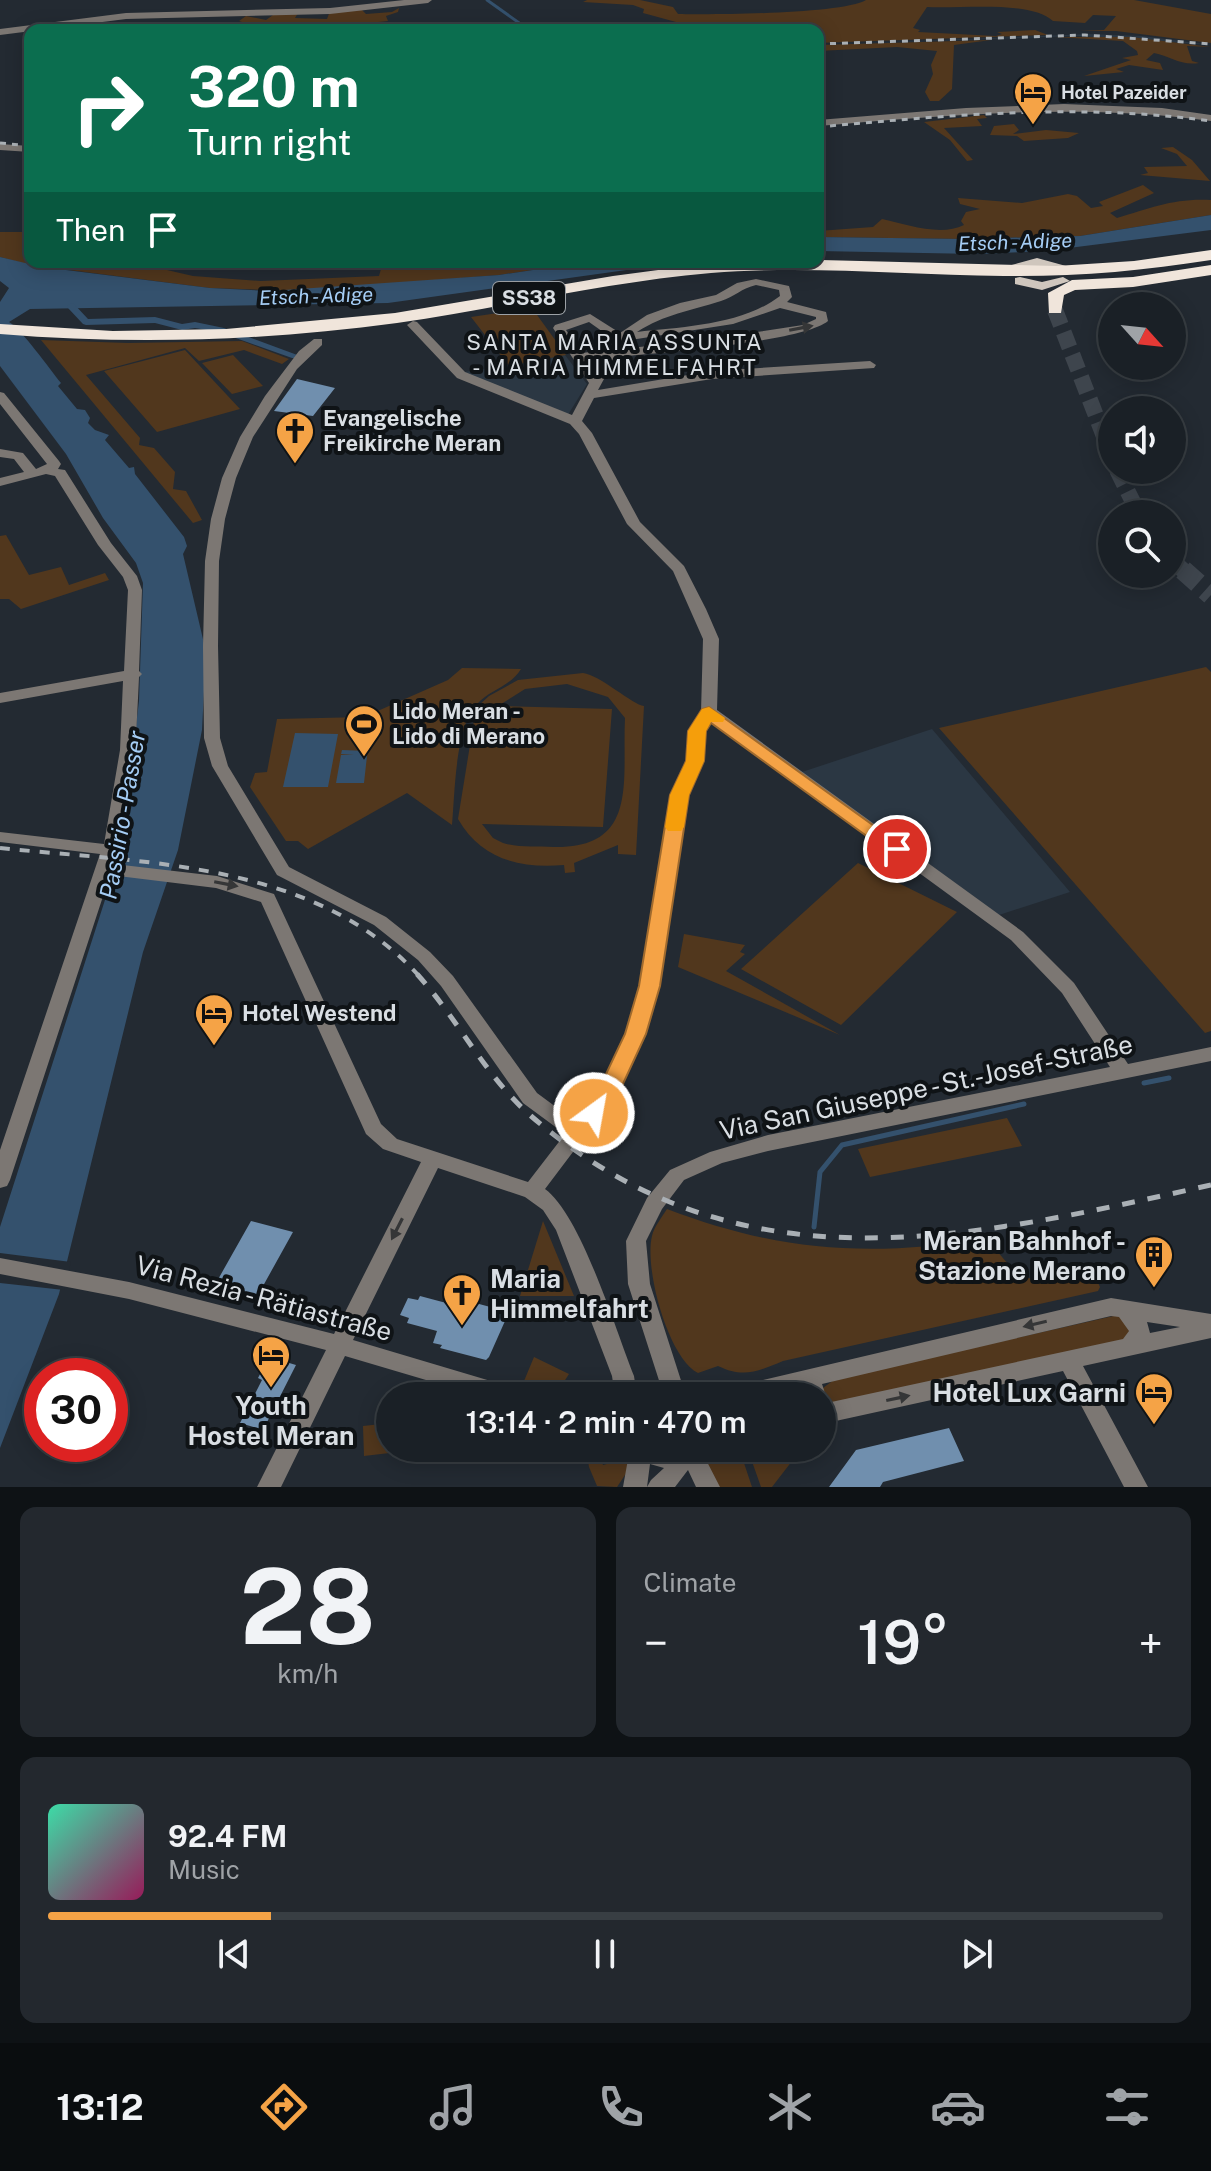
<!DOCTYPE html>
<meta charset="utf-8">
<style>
body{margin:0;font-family:"Public Sans",sans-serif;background:#23282e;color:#f1f3f6;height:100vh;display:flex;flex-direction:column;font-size:30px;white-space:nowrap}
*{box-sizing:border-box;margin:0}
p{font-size:26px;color:#9fa3a7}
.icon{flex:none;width:44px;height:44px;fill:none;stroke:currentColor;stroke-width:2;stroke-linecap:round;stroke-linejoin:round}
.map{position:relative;height:1487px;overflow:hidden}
.side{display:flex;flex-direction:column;gap:20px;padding:20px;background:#0e1215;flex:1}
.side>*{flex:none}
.banner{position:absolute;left:24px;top:24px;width:800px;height:244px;border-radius:16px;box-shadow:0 4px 20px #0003,0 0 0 2px #383e43;background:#0b6e4f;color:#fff;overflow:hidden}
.needle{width:52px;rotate:117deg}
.controls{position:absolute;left:1098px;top:292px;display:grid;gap:16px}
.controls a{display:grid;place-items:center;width:88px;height:88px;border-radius:50%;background:#1a2026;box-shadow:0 4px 20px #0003,0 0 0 2px #383e43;font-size:40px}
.speed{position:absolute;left:24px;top:1358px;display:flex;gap:16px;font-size:40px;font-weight:700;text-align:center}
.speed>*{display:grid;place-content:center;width:104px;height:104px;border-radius:50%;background:#1a2026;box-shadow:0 4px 20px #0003,0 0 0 2px #383e43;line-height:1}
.speed .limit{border:12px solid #d22;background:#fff;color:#111}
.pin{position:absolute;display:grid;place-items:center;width:68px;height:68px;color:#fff;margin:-34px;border:4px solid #fff;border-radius:50%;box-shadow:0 2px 8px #0007}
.me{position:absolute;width:88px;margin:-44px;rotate:32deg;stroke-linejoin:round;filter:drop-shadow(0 0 6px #0008)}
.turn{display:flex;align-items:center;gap:28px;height:168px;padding:0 32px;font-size:36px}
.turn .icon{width:104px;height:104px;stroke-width:2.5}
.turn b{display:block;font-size:56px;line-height:68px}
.then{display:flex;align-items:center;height:76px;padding:0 32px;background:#0003;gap:16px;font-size:30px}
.big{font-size:60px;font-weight:600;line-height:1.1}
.side .card{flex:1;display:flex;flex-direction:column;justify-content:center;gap:12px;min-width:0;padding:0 28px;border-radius:16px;background:#23282e}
.side .dial{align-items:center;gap:0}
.dial b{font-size:104px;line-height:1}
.song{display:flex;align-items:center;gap:24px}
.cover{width:96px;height:96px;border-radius:12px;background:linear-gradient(135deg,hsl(160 70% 55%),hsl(330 70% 35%))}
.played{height:8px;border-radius:4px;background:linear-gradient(90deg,#f5a346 20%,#383e43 20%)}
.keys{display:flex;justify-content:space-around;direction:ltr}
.heat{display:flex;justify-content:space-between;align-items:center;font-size:44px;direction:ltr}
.side .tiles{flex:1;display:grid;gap:20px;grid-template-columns:1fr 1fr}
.card:last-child{grid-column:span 2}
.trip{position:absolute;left:376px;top:1382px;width:460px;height:80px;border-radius:40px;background:#1a2026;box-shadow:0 4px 20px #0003,0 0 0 2px #383e43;font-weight:600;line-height:80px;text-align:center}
.menu{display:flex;height:128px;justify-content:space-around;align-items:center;background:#0a0d0f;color:#9fa3a7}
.menu .icon{width:56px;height:56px}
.menu .selected{color:#f5a346}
.menu b{font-size:36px;color:#f1f3f6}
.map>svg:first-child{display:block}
</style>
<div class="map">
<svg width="1211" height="1487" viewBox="0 0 1211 1487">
<rect width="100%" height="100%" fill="#232a32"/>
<path fill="#2b3743" d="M1090,34L1143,36L1211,45L1077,36L818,45Z
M565,355L587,384L566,418L459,373Z
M932,729L1070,892L999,915L802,772Z"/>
<path fill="#51371d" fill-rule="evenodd" d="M587,0H640L673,7L678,14C710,15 843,14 866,0H1134L1211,14V43L1116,31H1079L1104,30L1116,16L1093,15L1085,23L1053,21C1031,0 961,9 927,7L913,28L920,30L918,32L996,36L1002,34L997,32L1035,30L1048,35L818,43V30H686L698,28L643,13L644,9L633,5L583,2Z
M399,8L398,12L386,16L388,21L369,23L374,28L223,30L239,28L242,22L239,21L246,16L266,20L273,15L298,13L295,18L327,19L330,11L361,9L366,14L392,12Z
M1055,37H1131L1211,47L1187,46L1192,61L1199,63C1181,66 1170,56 1154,53L1146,60L1160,63L1163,70L1129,65L1116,69L1124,72L1084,76L1131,60L1122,58L1138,55L1137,51L1123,41Z
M991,40L954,45L952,89L939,101H930L925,92L933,74L931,65L937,51L897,47L818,51V45Z
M984,115L987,118L977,119L982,126L944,128L973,160L967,161L950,140L924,122Z
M1014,124L1019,130L1013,134L1046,130L1079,133L1068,138L1024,141L1017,136L990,135L994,126Z
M1173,147L1192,160L1210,181L1140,175L1148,173L1144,167L1187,166L1177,154L1161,148Z
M1143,185L1154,193L1110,213L1117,218C1151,208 1174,198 1211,200V215L1080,236L964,239L818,237V231L873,227L882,219C906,224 940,237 964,225L961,221L966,212L980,209L960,204L958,198L1022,203L1068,194L1077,196L1091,208L1103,206L1099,202Z
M0,232H30V262H132L193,276L261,281L379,276L383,262H586L499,275L298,291L210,288L30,265L0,257Z
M532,308L566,355L509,366L471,317Z
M41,340L128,343L242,341L289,359L282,364L244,350L199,361L185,348L86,375L140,438L139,445L154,448L175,472L173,489L186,491L202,520L193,523Z
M185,350L240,409L157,432L104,371Z
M233,355L263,386L232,394L202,363Z
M6,535L29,575L61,567L69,585L105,573L109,580L21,609L9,599H0V536Z
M1206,667L1211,672V1031L1205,1033L939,728Z
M462,668L521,669C511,686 491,689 477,704C455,728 455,792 452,825L407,793L308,849L298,841H286L250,787L255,773L267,772L277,719L364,717L448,680Z
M583,673C600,675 633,705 644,706L636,855L618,854V845L574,863L575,872L565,873L564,865C520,869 481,859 458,819L476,708L489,696L518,680ZM567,684L608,697L625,718C622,782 639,849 553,847C537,846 519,848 503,843L493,838L482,824L603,827L612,709L498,706L525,689Z
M858,863L957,912L841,1025L741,969Z
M684,934L745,945L740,952L745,954L726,971L840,1035L678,967Z
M1007,1118L1022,1146L870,1177L858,1149Z
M667,1209C780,1252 868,1257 987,1239C1030,1292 1027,1282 1091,1268L1100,1287L1098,1291L783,1361C757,1372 743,1378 718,1366L698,1373C668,1358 644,1268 652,1236C654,1227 662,1217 667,1209Z
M543,1221L574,1296H520Z
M1118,1315L1131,1322L1127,1340L833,1405L823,1397V1388L835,1379Z
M534,1357L569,1374L558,1391L524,1381Z
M390,1423V1448H432L364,1456L363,1426Z
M586,1448H623L600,1457L603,1465L629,1458V1469L617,1487L597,1486L589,1467Z
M732,1448H739L752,1487H716L706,1460Z
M770,1448H794L799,1452L772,1487H761L749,1453Z"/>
<path fill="#34516d" d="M1211,215V230L1045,251L977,254L818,251V237L964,239L1080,236Z
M0,257L42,267L210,288L270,291L499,275L586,262H684L388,303L30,309L9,322C22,330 49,368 61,383L58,386L77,409L85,410L90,418L88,423L95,430L109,435L105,440L129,468L134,467L135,474L184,537L187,546L183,554L206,652L202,730L178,850L143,952L59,1294L0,1448V1227L113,875L124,825L139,701L143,583L136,563L103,518L66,454L0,366V302L9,288L0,281Z
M295,733L338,734L328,787H283Z
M342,750L367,751L360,755L367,756L364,783H336L341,755H354L341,754Z"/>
<path fill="#232a32" d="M0,1253L71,1262L64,1290L0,1283Z"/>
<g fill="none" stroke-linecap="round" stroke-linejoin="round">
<path stroke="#34516d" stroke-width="3" d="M487,0L529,30"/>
<path stroke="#34516d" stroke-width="5" d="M1144,1083L1169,1078
M814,1227L820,1172L842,1145L1024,1104"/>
<path fill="#34516d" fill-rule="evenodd" d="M71,303L74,304L88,319L155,317L182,324L195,322L224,328L300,356L298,358H292L219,332L195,328L182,330L155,323L86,325L83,324L68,308L67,306Z"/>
</g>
<path fill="#708fae" d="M297,379L335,388L313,416L274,411Z
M251,1221L293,1232L258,1295L216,1283Z
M420,1296L450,1304L453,1297L509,1312L489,1357L486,1360L440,1348L442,1345L433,1343L437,1331L407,1323L409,1318L400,1315L408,1298L418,1300Z
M269,1357L296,1365L263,1430L240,1423L262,1380L258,1378Z
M949,1428L964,1461L883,1482L880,1487H829L856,1450Z"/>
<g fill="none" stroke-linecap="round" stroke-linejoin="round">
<path stroke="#3e454d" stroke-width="16" stroke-dasharray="16 8" stroke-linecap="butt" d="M1055,310L1112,457
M1117,470L1139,514
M1172,560L1185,572"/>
<path stroke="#3e454d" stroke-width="20" stroke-dasharray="20 10" stroke-linecap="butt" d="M1183,570L1211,595"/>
<path fill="#7c7773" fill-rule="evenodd" d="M404,0H432L428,3L330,14L126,19L0,35V29L126,13L330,8Z
M1064,104L1162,108L1211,115V121C1079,103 950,115 818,126V120L966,108Z
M0,144L30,146V152L0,150Z
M756,279L789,286L792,297L787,302L826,312L828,321C803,342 656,353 616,357L598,390L712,371L870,361L876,365L874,368L712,379L594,398L582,421L592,433L640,522L684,566L706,609L719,639L717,710L1023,932L1074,983L1128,1064L1211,1047V1061L768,1151L722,1163L684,1180L662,1209L646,1241L650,1284L686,1396H664L628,1284L626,1241L647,1198L670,1170L710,1152L768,1135L1110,1067L1062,993L1011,940L711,721L705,731L703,761L687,795L658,986L644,1034L618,1093L586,1139L582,1140L545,1189C581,1215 616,1331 634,1376L637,1396H615L612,1376L556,1230L543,1210L525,1197L438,1168L353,1340L511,1387L519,1389L522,1396H480L345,1356L281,1487H257L326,1350L129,1299L0,1274V1258L129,1282L334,1334L421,1162L383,1149L366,1134L261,902L216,888L110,875L10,1180L7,1186L0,1188V1150L100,854L0,842V832L104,844L120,750L123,681L0,703V693L124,671L128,590L123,577L98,545L55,476L46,474L0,486V478L24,472L14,459L0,457V449L23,453L36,469L47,464L0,404V392L4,393L59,461L61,464L58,469L65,470L111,543L137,576L142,590L139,671L142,674L139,677C136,740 134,803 114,864L217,876L274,894L381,1124L397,1139L528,1182L565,1134L523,1103L441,986L418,960L374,925L277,875L212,766L204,738L203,646L205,561L211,519L222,478L240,437L265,396L299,351L314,339H322V345L297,369L253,437L236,478L225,519L219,561L218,646L220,738L228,766L289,867L386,917L430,952L453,976L537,1093L575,1121L600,1089L626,1034L640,986L671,795L687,761L689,731L701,712L703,639L673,571L627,524L579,434L570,424L457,378L407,325L413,321L417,322L465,372L572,415L589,383L553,328L555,325L590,314L620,333L647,315L680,303L716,295L737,283ZM756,285L779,290L780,296C742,325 683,327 637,332C665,314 690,311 721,301C734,297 742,288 756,285ZM780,308L816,317V319L803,325L697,341L620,349L624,341L733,324ZM589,322L613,339L607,350L582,353L566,330ZM603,358L595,373L586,360Z
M1111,1298L1211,1314V1338L1083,1366L1148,1487H1124L1063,1371L822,1424V1404L1123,1339L1129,1331L1119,1317L1111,1316L822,1384L826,1396L822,1403V1396H804L801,1389L773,1396H722L725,1389L733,1387ZM1147,1322L1180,1327L1150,1333Z
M630,1448H705L703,1454L720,1487H696L688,1470L675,1487H647L651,1480L664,1468L650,1464L647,1487H623Z"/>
<path fill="#cfc6bd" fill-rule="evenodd" d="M1037,258L1066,266L1068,269L1061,273L1037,266L1015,270L1008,266Z
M1020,277L1042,282L1063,277L1070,281L1042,290L1015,284V278Z"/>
<path fill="#f0e5db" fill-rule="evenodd" d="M1211,250V260C1142,271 1073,277 1004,276C906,275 808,265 711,273C605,282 502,308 397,323C265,341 133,345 0,334V324L113,331L226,329L395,313L613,276L711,263L821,260L1056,266L1134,261Z
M1211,265V275L1133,287L1075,290L1064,295L1061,313H1049L1048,293L1072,280L1133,277Z"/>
<path stroke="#aab0b5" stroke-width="3" stroke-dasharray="6 6" stroke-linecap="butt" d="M818,44L1085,35L1211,44
M818,127C950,115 1079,103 1211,121
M0,143L30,146"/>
<path stroke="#aab0b5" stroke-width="4" stroke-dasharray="10 10" stroke-linecap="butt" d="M0,848C143,863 315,861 419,976"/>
<path stroke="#aab0b5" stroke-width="5" stroke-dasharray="13 13" stroke-linecap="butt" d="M417,974C458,1019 485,1076 531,1116C739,1295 967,1239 1211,1185"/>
</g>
<defs><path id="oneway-solid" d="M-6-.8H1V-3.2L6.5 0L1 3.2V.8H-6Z" transform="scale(2)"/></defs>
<g fill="#353637">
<use href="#oneway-solid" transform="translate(801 328) rotate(-11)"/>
<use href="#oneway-solid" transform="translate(226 884) rotate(11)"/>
<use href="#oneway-solid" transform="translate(397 1229) rotate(117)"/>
<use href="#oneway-solid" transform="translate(1035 1324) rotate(167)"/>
<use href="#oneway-solid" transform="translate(898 1398) rotate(-12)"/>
</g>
<path fill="#f5a346" stroke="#9f6a2e" stroke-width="2" d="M709,707L906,849L897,855L890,853L711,723L706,731L704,761L689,795L660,986L646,1034L616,1099L601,1119L594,1122L583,1113L599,1089L625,1034L639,986L670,795L686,761L688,731L702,709Z"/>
<path fill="#f59e0b" d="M709,707L725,718L723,722H711L706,731L704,761L689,795L684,827L681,831H668L665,827L670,795L686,761L688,731L702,709Z"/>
<defs>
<symbol id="hotel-pin" viewBox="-11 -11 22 30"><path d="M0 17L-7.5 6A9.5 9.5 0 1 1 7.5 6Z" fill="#f5a346" stroke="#0f1316"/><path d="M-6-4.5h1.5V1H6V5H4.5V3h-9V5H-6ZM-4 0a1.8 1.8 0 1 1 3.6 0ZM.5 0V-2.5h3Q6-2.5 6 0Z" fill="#111"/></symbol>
<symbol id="church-pin" viewBox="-11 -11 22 30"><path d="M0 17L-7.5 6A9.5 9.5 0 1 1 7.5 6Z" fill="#f5a346" stroke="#0f1316"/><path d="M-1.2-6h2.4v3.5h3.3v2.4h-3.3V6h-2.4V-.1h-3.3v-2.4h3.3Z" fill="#111"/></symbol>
<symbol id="stadium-pin" viewBox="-11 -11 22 30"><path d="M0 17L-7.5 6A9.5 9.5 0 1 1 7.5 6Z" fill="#f5a346" stroke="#0f1316"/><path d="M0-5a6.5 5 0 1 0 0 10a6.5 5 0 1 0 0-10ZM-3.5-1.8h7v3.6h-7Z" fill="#111"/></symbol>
<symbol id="building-pin" viewBox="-11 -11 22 30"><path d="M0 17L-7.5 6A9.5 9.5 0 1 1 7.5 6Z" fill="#f5a346" stroke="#0f1316"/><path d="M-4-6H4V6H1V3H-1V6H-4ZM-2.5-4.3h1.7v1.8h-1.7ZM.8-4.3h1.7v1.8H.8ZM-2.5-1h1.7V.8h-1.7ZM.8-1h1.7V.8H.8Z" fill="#111"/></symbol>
</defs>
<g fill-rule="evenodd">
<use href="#hotel-pin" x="1011" y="70" width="44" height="60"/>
<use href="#church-pin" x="273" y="409" width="44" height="60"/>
<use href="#stadium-pin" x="342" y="702" width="44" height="60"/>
<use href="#hotel-pin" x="192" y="991" width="44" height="60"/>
<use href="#building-pin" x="1132" y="1233" width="44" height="60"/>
<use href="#church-pin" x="440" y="1271" width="44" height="60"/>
<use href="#hotel-pin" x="249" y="1333" width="44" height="60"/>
<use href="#hotel-pin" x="1132" y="1370" width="44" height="60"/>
</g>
<g text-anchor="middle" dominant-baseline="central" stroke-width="8" stroke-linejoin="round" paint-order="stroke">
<g font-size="18" font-weight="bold" fill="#d9dee3" stroke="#0f1316" text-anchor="start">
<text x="1061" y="92">Hotel Pazeider</text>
</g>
<g font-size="20" font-style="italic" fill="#a5cdf5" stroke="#0f1316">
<text transform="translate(1015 242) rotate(-2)">Etsch - Adige</text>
<text transform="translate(316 296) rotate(-2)">Etsch - Adige</text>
</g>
<rect fill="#0f1316" stroke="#9ca1a6" stroke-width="2" x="493" y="282" width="72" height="32" rx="6"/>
<g font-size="20" font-weight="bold" fill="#d9dee3">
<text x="529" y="298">SS38</text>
</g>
<g font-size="22" letter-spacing="2" fill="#d9dee3" stroke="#0f1316">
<text x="615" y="342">SANTA MARIA ASSUNTA<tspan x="615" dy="25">- MARIA HIMMELFAHRT</tspan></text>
</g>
<g font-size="22" font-weight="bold" fill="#d9dee3" stroke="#0f1316" text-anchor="start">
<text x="323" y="418">Evangelische<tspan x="323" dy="25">Freikirche Meran</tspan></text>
<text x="392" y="711">Lido Meran -<tspan x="392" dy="25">Lido di Merano</tspan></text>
<text x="242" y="1013">Hotel Westend</text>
</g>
<g font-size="24" font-style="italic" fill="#a5cdf5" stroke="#0f1316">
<text transform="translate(122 815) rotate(-80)">Passirio - Passer</text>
</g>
<g font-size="26" fill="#d9dee3" stroke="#0f1316">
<text transform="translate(926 1087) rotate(-12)">Via San Giuseppe - St.-Josef-Straße</text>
<text transform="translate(264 1298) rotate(15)">Via Rezia - Rätiastraße</text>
</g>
<g font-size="26" font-weight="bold" fill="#d9dee3" stroke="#0f1316" text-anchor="end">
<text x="1126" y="1240">Meran Bahnhof -<tspan x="1126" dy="30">Stazione Merano</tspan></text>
<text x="490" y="1278" text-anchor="start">Maria<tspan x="490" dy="30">Himmelfahrt</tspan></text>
<text x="1126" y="1392">Hotel Lux Garni</text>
<text x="271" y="1405" text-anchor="middle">Youth<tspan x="271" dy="30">Hostel Meran</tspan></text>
</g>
</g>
</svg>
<div class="controls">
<a><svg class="needle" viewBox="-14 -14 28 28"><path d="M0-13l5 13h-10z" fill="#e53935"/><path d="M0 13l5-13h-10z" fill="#9fa3a7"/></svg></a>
<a><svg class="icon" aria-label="sound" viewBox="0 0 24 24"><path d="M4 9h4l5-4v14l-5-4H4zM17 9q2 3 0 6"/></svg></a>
<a><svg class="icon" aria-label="search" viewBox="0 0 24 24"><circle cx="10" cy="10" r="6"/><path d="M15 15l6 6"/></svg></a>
</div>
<div class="speed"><div class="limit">30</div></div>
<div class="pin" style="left:897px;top:849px;background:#d93025"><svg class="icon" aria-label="arrive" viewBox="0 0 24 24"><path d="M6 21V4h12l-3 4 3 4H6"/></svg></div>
<svg class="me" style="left:594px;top:1113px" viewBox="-20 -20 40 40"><circle r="17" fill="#f5a346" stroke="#fff" stroke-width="3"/><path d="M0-11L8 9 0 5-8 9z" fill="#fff"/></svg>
<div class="trip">13:14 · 2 min · 470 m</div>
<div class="banner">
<div class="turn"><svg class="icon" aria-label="right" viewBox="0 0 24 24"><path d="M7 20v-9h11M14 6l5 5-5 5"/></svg><div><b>320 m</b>Turn right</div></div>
<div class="then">Then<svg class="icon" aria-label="arrive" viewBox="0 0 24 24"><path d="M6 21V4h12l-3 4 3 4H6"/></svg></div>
</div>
</div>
<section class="side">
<div class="tiles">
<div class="card dial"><b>28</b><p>km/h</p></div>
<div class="card"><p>Climate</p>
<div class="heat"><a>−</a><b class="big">19°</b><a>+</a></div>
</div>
<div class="card">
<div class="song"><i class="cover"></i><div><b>92.4 FM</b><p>Music</p></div></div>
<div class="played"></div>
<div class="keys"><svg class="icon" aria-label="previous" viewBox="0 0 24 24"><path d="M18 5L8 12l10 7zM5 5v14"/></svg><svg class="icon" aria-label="pause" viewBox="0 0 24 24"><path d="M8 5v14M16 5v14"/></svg><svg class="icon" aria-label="next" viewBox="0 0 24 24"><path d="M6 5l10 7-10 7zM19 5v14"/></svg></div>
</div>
</div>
</section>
<nav class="menu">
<b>13:12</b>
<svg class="icon selected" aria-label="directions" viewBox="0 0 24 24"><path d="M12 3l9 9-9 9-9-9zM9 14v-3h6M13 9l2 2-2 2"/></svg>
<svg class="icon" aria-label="music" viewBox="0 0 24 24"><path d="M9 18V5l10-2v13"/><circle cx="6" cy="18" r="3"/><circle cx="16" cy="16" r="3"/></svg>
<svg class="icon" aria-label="phone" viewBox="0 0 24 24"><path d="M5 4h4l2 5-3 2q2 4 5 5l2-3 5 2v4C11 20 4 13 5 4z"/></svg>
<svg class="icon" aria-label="climate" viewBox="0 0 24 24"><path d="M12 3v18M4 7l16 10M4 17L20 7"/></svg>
<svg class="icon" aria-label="car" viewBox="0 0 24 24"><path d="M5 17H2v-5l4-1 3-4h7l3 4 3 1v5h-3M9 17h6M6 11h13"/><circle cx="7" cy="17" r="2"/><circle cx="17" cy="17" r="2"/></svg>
<svg class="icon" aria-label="filters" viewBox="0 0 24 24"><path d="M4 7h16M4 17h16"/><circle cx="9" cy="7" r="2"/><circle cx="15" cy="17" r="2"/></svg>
</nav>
